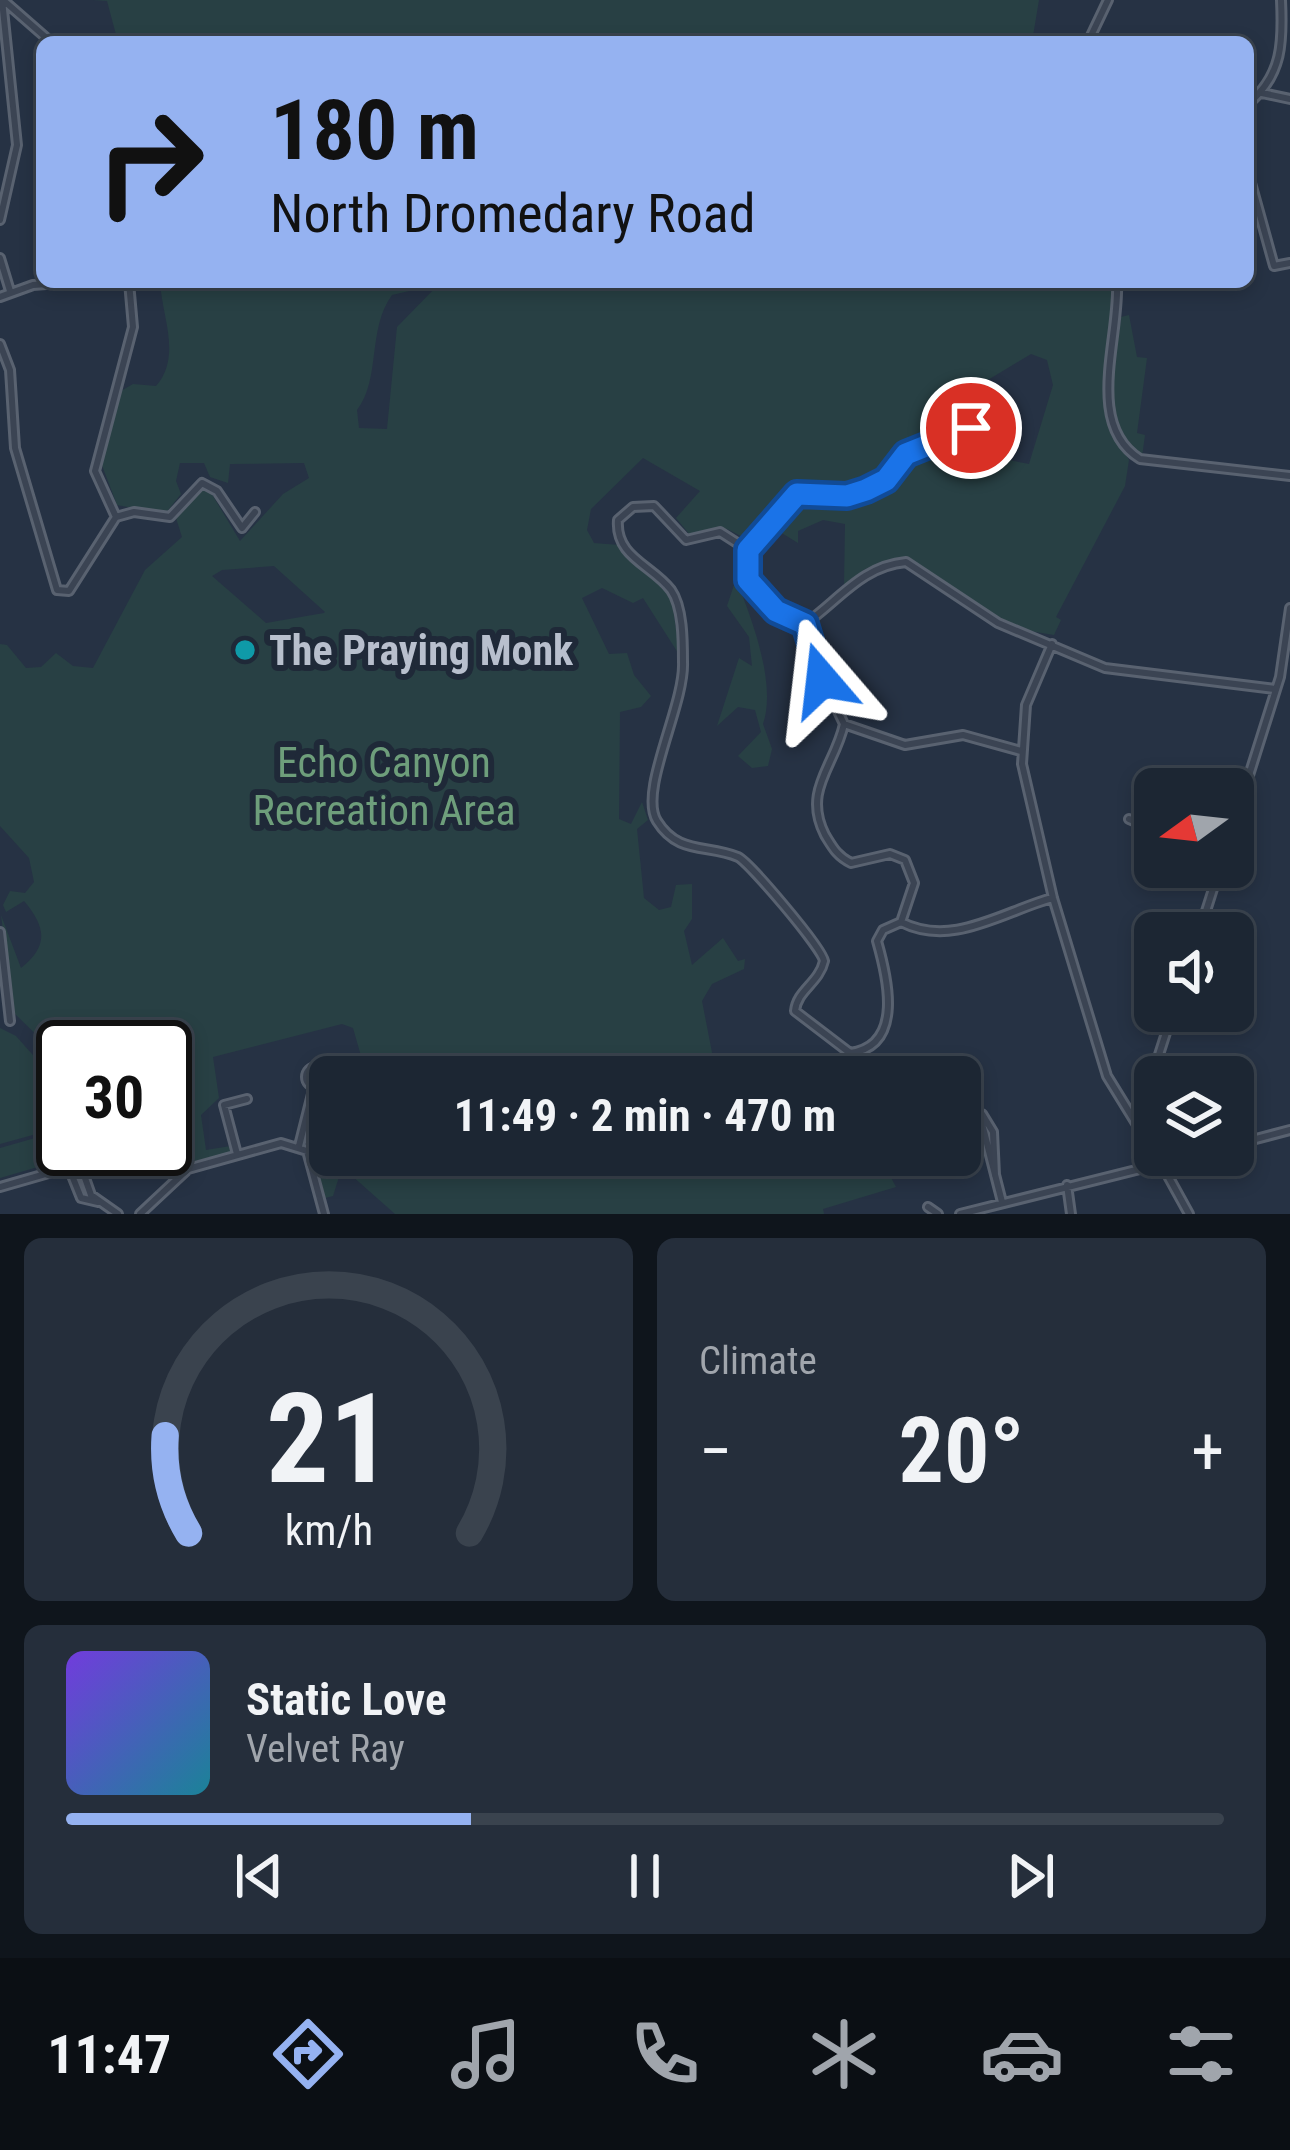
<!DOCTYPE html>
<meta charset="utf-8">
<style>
body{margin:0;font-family:"Roboto Condensed",sans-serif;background:#252e3b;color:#f1f3f6;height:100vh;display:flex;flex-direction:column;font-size:45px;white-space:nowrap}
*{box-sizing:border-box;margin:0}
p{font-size:39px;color:#a0a5ac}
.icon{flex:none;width:66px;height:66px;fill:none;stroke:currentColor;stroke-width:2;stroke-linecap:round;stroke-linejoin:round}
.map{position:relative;height:1214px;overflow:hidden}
.drawer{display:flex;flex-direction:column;gap:24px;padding:24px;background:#0f151c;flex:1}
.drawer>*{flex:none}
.hud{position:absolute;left:36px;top:36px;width:1218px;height:252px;border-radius:18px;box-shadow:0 6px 18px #0003,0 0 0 3px #3a434e;background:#95b2f1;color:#111;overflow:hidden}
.needle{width:78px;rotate:255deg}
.tools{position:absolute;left:1134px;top:768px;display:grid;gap:24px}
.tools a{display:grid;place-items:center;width:120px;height:120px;border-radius:18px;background:#1c2633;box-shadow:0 6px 18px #0003,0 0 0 3px #3a434e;font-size:60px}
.speed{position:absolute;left:36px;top:1020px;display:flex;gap:24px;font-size:60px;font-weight:700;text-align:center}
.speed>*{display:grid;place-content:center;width:156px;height:156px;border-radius:50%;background:#1c2633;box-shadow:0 6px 18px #0003,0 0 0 3px #3a434e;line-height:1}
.speed .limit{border:6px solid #111;border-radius:18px;background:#fff;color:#111}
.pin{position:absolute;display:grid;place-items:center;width:102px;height:102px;color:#fff;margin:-51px;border:6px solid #fff;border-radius:50%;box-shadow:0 3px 12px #0007}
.me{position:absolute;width:132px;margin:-66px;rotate:343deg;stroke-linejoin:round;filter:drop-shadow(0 0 9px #0008)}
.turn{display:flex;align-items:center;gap:42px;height:252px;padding:0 36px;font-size:54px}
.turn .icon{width:156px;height:156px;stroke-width:2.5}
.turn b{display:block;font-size:84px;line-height:102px}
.big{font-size:90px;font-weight:700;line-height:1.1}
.drawer .tile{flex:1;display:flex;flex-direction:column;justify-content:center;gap:18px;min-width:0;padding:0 42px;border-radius:18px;background:#252e3b}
.drawer .dial{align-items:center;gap:0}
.dial svg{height:312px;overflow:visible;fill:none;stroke:#3a434e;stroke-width:7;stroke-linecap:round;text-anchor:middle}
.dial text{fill:#f1f3f6;stroke:none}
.song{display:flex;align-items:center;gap:36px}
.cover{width:144px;height:144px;border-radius:18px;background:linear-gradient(135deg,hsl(260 70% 55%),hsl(190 70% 35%))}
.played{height:12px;border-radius:6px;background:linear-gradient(90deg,#95b2f1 35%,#3a434e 35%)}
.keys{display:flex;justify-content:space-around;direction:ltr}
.heat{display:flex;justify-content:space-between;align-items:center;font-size:66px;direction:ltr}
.drawer .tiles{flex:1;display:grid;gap:24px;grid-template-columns:1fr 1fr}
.tile:last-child{grid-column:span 2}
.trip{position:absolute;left:309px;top:1056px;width:672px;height:120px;border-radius:18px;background:#1c2633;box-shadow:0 6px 18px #0003,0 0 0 3px #3a434e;font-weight:700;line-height:120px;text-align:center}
.dock{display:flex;height:192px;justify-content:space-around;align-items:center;background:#0b0f14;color:#a0a5ac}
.dock .icon{width:84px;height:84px}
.dock .on{color:#95b2f1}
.dock b{font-size:54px;color:#f1f3f6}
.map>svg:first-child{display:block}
</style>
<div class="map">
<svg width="1290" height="1214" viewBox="0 0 1290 1214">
<rect width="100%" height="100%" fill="#263244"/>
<path fill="#284044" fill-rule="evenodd" d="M93,0H1039L1032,42H118L107,1Z
M160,282H1090L1112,287L1106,417L1129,460L1125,486L1056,617L1061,620L1054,635L1012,628L906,557L865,569L844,586L845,524L823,520L798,531V543L780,532L771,534L761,551C757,528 788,496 812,494C824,493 837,501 849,499C860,498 873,490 884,486C896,480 893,475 901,465C919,442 960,434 986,438L998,458L1029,464L1053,385L1047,360L1031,354L983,383L965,421L905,444L879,479L863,489L791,487L749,540L727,529L690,535L676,518L700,491L643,458L591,509L587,530L594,543L619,545L671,595L680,656L643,598L633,603L602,588L582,598L609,654L627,653L634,675L651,696L641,707L620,712L619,819L631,824L642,802L648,820L637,829L644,898L659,910L671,907L676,885L692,884V919L684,931L692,965L723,938L738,961L745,959L744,969L712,984L702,1001L716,1073L795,1066L800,1077H367L353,1028L342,1024L213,1057L219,1098L201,1115L206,1150L231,1146L230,1152L177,1168L170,1163L179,1152L191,1103L185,1098L165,1103V1047H63V1120L51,1130L0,1144V1028L16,1036L47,1071L63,1061L13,1012L1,915L21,968C48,947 47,928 24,901L6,912L3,905L10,891L25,893L34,882L29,858L0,826V644L7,645L26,668L41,667L56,653L73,666L93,668L145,570L182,537L176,518L202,488L210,491L240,541L283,494L309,478L304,463L230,464L228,483L210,477L204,463H180L176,481L181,494L165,514L117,505L100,460L121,391L133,384L156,386C182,356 162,317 160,282ZM439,284L397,327L387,429L359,428L357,410C381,379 367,329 392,295ZM274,566L325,612L324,613L266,623L212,576L222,570Z
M1129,315L1137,357L1147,358L1137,433L1145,435L1142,457C1094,434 1117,359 1121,317Z
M736,579C751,617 777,683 763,724L772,749L768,766L752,768L738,756L761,732L755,710L738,707L717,726L739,658L752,666L749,637L727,606Z
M63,1130V1149L89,1152L0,1178V1148Z
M330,1152L879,1155L896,1187L823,1209L824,1214H395L342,1167L333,1196L325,1198L313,1160Z"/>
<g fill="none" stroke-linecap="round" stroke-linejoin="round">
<defs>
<path id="minor" d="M3,0L51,42
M1088,42L1108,0
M1262,93L1290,99
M1248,104C1283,75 1283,41 1281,0
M1248,172L1274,266L1290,263
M0,220L17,145L2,0
M0,258L10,291
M129,282L133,327L95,471L116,517L134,512L170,517L202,483L217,491L242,528L255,512
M1117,282C1120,338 1084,424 1140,459L1290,476
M0,297L33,285L73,282
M0,344L10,370L15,448L57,590L69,591L116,517
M971,428L906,454L886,480L866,491L847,496L797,494L748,550V580L776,611L805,624C839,600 862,566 906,562L998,623L1105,668L1275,689
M748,550L720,532L686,540L654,506L633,507L618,520C615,557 652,565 671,590C683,607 683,641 683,662C685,705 638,791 657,821C678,855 707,844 738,857C749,862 822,948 824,961C819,983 797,990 795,1011L850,1053C905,1046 887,976 877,941L883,930L901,922
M805,624L814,661L844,724C835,766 802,790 825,835C833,848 837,856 851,863L890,854L905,860L914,883L901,922
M1052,644L1026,705L1022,764L1053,898L1107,1076L1155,1154
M844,724L905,745L963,735L1021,751
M1129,819L1155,830
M1233,826L1280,677L1290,608
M1185,867L1214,887
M901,922C952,948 1002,912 1052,898
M0,932L10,1021
M1199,933L1220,867
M306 1077a10 10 0 1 1 20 0a10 10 0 1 1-20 0Z
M979,1112L1002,1202
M982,1114L993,1132L995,1175
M1138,1120L1173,1011
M1233,1145L1290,1130
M299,1146L314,1086
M155,1154L176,1176
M237,1154L224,1105L247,1099
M1162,1165L1189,1214
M69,1168L81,1198L98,1202
M1067,1185L1071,1214
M0,1187L80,1164L91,1195L118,1214
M928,1207L938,1214
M140,1214L188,1169L281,1143L307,1151L324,1214
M960,1214L1196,1155"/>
</defs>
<use href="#minor" stroke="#596270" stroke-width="12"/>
<use href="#minor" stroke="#3b4453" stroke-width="6"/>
</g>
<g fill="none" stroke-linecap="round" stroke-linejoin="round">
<defs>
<path id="route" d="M822,680L805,624L776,611L748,580V550L797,494L847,496L866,490L886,480L906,454L971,428"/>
</defs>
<use href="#route" stroke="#114b97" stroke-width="30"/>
<use href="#route" stroke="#1a73e8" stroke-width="21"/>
</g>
<circle fill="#0f9aa8" stroke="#1f2938" stroke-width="4.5" cx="245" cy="650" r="12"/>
<g text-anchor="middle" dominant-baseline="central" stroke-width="12" stroke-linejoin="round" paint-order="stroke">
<g font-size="42" font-weight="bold" fill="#b8bfcd" stroke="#1f2938" text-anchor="start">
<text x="269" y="650">The Praying Monk</text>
</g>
<g font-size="42" fill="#6e9e7b" stroke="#1f2938">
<text x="384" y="762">Echo Canyon<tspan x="384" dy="48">Recreation Area</tspan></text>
</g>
</g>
</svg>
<div class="tools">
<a><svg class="needle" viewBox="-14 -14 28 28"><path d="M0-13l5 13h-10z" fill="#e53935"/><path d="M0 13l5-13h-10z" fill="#a0a5ac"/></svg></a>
<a><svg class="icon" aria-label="sound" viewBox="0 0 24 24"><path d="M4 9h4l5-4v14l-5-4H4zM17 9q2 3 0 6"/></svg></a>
<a><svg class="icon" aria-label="layers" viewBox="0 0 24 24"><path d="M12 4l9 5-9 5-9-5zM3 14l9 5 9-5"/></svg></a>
</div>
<div class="speed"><div class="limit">30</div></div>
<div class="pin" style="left:971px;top:428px;background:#d93025"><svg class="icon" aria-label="arrive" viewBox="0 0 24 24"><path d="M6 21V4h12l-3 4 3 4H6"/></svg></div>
<svg class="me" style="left:822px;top:680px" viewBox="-20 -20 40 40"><path d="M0-17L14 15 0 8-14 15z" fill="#1a73e8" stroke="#fff" stroke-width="4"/></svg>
<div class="trip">11:49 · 2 min · 470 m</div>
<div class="hud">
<div class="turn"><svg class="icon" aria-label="right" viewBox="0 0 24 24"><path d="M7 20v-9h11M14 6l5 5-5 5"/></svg><div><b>180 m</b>North Dromedary Road</div></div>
</div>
</div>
<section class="drawer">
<div class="tiles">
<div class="tile dial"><svg viewBox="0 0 100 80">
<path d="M14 69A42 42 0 1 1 86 69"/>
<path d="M14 69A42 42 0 0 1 8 44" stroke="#95b2f1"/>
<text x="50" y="56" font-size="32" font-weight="700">21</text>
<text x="50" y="72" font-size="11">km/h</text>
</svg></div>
<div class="tile"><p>Climate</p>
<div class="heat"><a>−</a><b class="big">20°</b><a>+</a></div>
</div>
<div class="tile">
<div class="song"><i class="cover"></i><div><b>Static Love</b><p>Velvet Ray</p></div></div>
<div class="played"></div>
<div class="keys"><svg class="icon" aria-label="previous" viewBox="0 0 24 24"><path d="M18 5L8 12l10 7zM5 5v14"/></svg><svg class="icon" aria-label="pause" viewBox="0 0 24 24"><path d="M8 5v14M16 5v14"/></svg><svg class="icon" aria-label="next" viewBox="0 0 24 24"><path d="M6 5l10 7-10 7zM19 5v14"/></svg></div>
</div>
</div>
</section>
<nav class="dock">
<b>11:47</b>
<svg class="icon on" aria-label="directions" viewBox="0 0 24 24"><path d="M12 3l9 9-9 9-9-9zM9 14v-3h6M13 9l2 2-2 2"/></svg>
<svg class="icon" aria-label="music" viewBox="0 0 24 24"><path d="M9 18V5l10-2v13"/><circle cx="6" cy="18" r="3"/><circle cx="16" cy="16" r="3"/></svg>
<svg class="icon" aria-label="phone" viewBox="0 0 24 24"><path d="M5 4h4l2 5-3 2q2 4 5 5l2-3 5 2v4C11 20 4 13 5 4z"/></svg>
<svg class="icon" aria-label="climate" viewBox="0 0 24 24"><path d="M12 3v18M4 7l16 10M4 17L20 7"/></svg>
<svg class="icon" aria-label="car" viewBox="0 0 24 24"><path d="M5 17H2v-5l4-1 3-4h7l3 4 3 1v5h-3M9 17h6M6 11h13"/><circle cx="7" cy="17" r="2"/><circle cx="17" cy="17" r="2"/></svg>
<svg class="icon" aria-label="filters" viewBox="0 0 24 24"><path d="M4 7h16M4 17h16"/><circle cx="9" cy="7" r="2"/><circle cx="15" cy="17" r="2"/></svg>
</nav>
